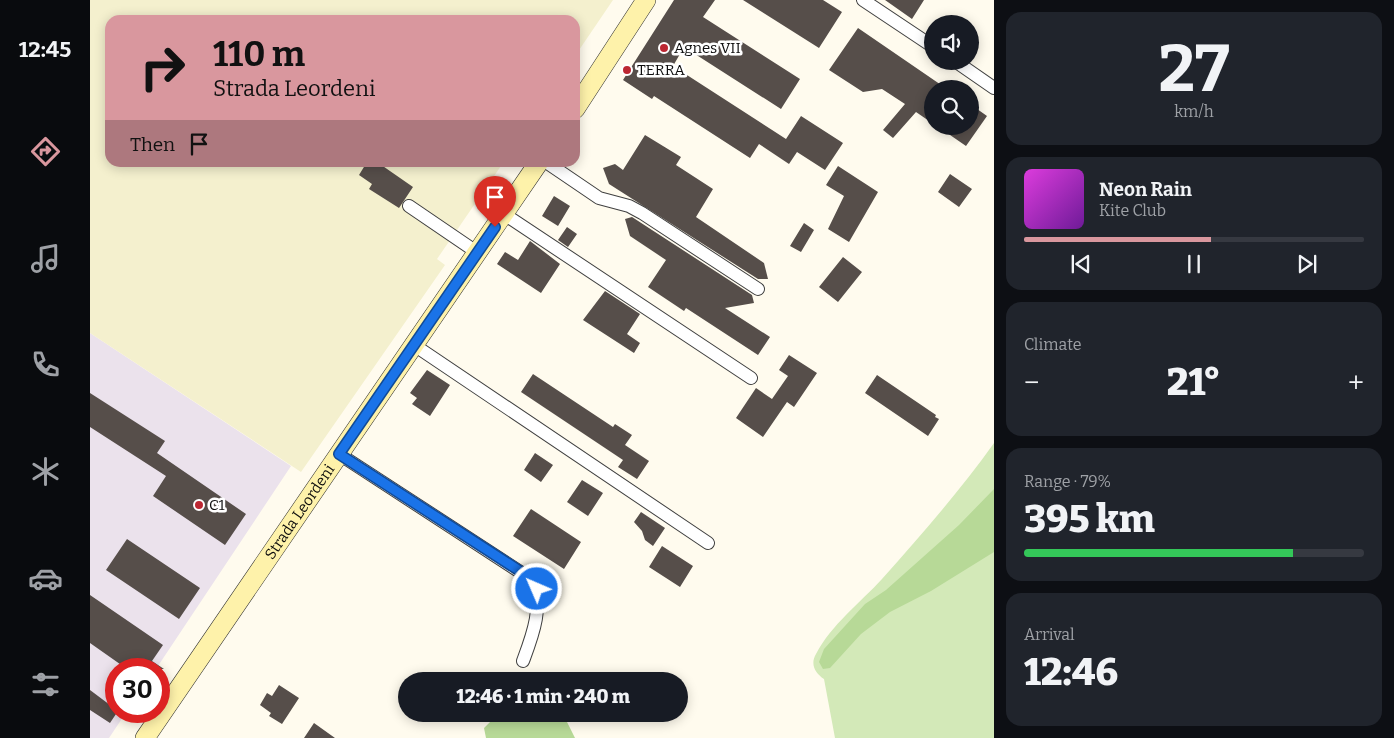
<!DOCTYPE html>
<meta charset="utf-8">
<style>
body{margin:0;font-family:Bitter,serif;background:#20242c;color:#f1f3f6;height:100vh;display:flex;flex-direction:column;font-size:19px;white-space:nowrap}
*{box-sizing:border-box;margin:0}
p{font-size:16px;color:#9ea1a6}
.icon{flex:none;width:28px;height:28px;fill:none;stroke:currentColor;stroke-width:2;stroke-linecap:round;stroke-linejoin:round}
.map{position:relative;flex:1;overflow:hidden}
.side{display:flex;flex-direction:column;gap:12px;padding:12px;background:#0d0f14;width:400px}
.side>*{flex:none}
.top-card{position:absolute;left:15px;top:15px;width:475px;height:152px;border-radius:15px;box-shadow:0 2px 12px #0003;background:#d9979e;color:#111;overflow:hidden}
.tools{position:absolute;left:834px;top:15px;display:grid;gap:10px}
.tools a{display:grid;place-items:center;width:55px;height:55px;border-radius:50%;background:#171b24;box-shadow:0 2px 12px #0003;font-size:25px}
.speed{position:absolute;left:15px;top:658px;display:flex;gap:10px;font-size:25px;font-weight:700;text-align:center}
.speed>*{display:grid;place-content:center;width:65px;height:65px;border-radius:50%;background:#171b24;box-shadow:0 2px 12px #0003;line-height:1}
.speed .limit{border:8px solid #d22;background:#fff;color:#111}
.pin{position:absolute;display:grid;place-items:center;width:42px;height:42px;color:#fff;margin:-51px -21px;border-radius:50% 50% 50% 0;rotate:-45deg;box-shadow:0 0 5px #0007}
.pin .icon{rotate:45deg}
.me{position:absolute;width:55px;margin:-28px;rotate:315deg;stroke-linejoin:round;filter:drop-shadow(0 0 4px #0008)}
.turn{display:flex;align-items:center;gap:18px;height:105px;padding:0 25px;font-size:22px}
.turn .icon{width:65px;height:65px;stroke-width:2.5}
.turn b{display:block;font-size:35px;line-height:42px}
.then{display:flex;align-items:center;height:48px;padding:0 25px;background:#0003;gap:10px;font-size:19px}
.big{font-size:38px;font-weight:800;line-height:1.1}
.side .widget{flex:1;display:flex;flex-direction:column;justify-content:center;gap:8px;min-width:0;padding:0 18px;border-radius:15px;background:#20242c}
.side .dial{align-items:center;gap:0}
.dial b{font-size:65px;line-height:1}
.song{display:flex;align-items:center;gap:15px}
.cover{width:60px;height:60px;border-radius:8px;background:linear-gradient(135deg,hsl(300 70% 55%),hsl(280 70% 35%))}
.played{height:5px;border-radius:2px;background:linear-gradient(90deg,#d9979e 55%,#363941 55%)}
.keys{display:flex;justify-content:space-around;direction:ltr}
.heat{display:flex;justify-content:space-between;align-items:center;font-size:28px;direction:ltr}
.charge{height:8px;border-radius:4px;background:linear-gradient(90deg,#34c759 79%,#363941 0)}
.trip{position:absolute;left:308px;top:672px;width:290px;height:50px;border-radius:25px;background:#171b24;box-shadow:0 2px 12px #0003;font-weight:800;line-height:50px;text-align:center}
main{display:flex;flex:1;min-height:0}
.tab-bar{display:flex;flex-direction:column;width:90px;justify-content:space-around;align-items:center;background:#090b0e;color:#9ea1a6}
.tab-bar .icon{width:35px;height:35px}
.tab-bar .current{color:#d9979e}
.tab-bar b{font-size:22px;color:#f1f3f6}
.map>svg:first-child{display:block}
</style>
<main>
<nav class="tab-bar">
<b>12:45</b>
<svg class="icon current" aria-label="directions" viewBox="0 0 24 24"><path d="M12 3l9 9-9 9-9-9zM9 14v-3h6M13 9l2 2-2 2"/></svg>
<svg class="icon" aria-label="music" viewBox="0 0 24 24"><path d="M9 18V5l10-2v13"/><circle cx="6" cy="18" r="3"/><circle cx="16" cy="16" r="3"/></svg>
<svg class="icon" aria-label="phone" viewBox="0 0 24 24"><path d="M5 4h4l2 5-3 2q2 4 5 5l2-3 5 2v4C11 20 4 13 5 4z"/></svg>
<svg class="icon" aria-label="climate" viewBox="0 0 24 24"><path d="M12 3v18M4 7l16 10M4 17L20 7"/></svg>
<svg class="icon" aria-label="car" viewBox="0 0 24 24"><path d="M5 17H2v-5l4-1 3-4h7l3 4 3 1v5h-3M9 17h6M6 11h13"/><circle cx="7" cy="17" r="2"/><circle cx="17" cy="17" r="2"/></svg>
<svg class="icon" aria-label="filters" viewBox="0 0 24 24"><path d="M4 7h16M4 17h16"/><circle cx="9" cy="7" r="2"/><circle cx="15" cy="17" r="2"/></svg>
</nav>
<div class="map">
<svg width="904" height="738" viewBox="0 0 904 738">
<rect width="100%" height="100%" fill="#fffbee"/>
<path fill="#ebe2ec" d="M0,333L201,466L66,669H26V711H37L19,738H0Z"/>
<path fill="#f4f0ce" d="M0,0H523L485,56V20H20V162L413,163L347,259L355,265L211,472L0,333Z"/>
<path fill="#d3e9b8" d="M904,443V738H745L734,679C725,673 720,664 726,654C741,625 771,602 792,579C831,535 870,491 904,443Z"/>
<path fill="#b7d997" d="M904,489V552L841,591L800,612L771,634L740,668L733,669L729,662L734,649L775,604L796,590L869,525Z
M417,714H463L477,722L485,738H396L394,728L405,717Z"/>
<path fill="#564e4a" d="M584,0H625L613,17L710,79L691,109L594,47L583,66L696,139L711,116L753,143L735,170L707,152L699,164L669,144L660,158L564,96L562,99L533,80Z
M653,0H733L752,12L729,48Z
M795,0H834L822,19Z
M768,28L857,89H842V123L826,112L803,138L793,130L815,104L792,89L773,92L739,70Z
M880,104L897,116L876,146L847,126H880Z
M555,135L591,157L586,165L623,189L606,217L674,263L678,279H668L519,184L513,168L525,164L533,170Z
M277,162H287L323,187L309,208L279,189L282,184L269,175Z
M748,166L788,192L759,242L738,229L754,196L736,185Z
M860,174L882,189L869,207L848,192Z
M464,196L480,206L468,226L452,216Z
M542,217L662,295L664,303L635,308L680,337L668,355L596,308L594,311L558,287L576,260L540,236L535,219Z
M714,223L724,230L711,252L700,246Z
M477,227L487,234L478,247L468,240Z
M440,241L470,264L451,293L407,264L415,252L428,260Z
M753,257L772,272L748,302L729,287Z
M515,291L550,314L537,334L550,343L544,353L493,320Z
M699,355L727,373L704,407L697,402L673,437L646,418L666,388L682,399L698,376L689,370Z
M337,370L360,385L340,416L322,404L327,398L320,393Z
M443,374L523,427L525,424L542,435L535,445L559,461L547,479L528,467L533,460L431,392Z
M787,375L846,415L845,417L849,419L838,436L775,393Z
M0,393L75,441L67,453L156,514L135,545L63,496L76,476L0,427Z
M445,453L463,465L451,482L434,470Z
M492,480L513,493L498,516L477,502Z
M441,509L491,542L474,569L423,536Z
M551,512L575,528L563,546L555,540L552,531L544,522Z
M37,539L110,588L89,619L16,570Z
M572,546L603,566L590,587L559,567Z
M0,595L73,645L62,661L74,669H37L0,643Z
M189,685L209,698L192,724L179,716L181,713L170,705L177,693L182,696Z
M0,690L28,711L20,723L0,710Z
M224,723L245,738H214Z"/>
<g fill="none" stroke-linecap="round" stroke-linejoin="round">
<defs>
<path id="minor" d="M773,0L842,46
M865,61L904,88
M456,162L509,198L539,206L552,213L668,289
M319,206L388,253
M414,214L661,378
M324,345L618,543
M249,454L441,579C455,604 442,637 433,661"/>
<g id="secondary">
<path d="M485,109L556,0"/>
<path id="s1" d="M55,738L449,162"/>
</g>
</defs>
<use href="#minor" stroke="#404040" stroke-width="14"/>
<use href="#secondary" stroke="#2f2f2f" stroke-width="20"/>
<use href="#minor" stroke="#fff" stroke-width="12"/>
<use href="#secondary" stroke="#fef2aa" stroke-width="19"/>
</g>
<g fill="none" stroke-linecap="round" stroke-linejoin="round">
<defs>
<path id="route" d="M405,227L249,454L442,579L447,589"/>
</defs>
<use href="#route" stroke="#114b97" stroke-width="12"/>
<use href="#route" stroke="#1a73e8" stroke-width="9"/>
</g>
<g fill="#bc2732" stroke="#fff" stroke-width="2">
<circle cx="574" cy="48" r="5"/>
<circle cx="537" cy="70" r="5"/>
<circle cx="109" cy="505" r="5"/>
</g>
<g text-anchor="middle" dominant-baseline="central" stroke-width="5" stroke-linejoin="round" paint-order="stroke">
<g font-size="15" fill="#0d0d0d" stroke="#fff" text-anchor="start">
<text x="584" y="48">Agnes VII</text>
<text x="547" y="70">TERRA</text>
<text x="119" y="505">C1</text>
</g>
<g font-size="15" fill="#0d0d0d" stroke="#fff">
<text stroke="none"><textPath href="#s1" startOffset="274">Strada Leordeni</textPath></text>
</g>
</g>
</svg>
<div class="tools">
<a><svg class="icon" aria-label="sound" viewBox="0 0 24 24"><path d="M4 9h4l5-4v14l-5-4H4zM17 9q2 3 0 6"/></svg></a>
<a><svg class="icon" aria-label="search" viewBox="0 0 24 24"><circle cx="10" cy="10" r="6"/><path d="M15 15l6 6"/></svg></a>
</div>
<div class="speed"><div class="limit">30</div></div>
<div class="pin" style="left:405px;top:227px;background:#d93025"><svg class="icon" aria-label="arrive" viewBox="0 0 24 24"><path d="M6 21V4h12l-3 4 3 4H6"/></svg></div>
<svg class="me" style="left:447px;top:589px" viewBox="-20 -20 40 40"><circle r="17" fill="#1a73e8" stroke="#fff" stroke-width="3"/><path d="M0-11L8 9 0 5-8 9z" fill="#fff"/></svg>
<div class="trip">12:46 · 1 min · 240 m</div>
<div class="top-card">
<div class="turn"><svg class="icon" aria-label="right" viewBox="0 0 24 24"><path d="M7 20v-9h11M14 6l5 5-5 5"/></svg><div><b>110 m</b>Strada Leordeni</div></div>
<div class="then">Then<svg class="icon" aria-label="arrive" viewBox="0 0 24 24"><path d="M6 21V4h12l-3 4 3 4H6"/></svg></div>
</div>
</div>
<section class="side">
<div class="widget dial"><b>27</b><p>km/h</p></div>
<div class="widget">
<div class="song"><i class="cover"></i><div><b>Neon Rain</b><p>Kite Club</p></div></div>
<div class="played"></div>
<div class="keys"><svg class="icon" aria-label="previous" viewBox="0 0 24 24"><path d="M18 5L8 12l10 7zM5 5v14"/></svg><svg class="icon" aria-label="pause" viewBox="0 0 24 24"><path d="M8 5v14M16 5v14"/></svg><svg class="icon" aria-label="next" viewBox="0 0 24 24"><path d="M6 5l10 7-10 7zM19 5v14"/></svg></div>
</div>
<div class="widget"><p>Climate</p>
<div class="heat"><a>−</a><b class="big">21°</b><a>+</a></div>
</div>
<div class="widget"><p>Range · 79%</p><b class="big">395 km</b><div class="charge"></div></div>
<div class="widget"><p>Arrival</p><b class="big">12:46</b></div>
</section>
</main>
